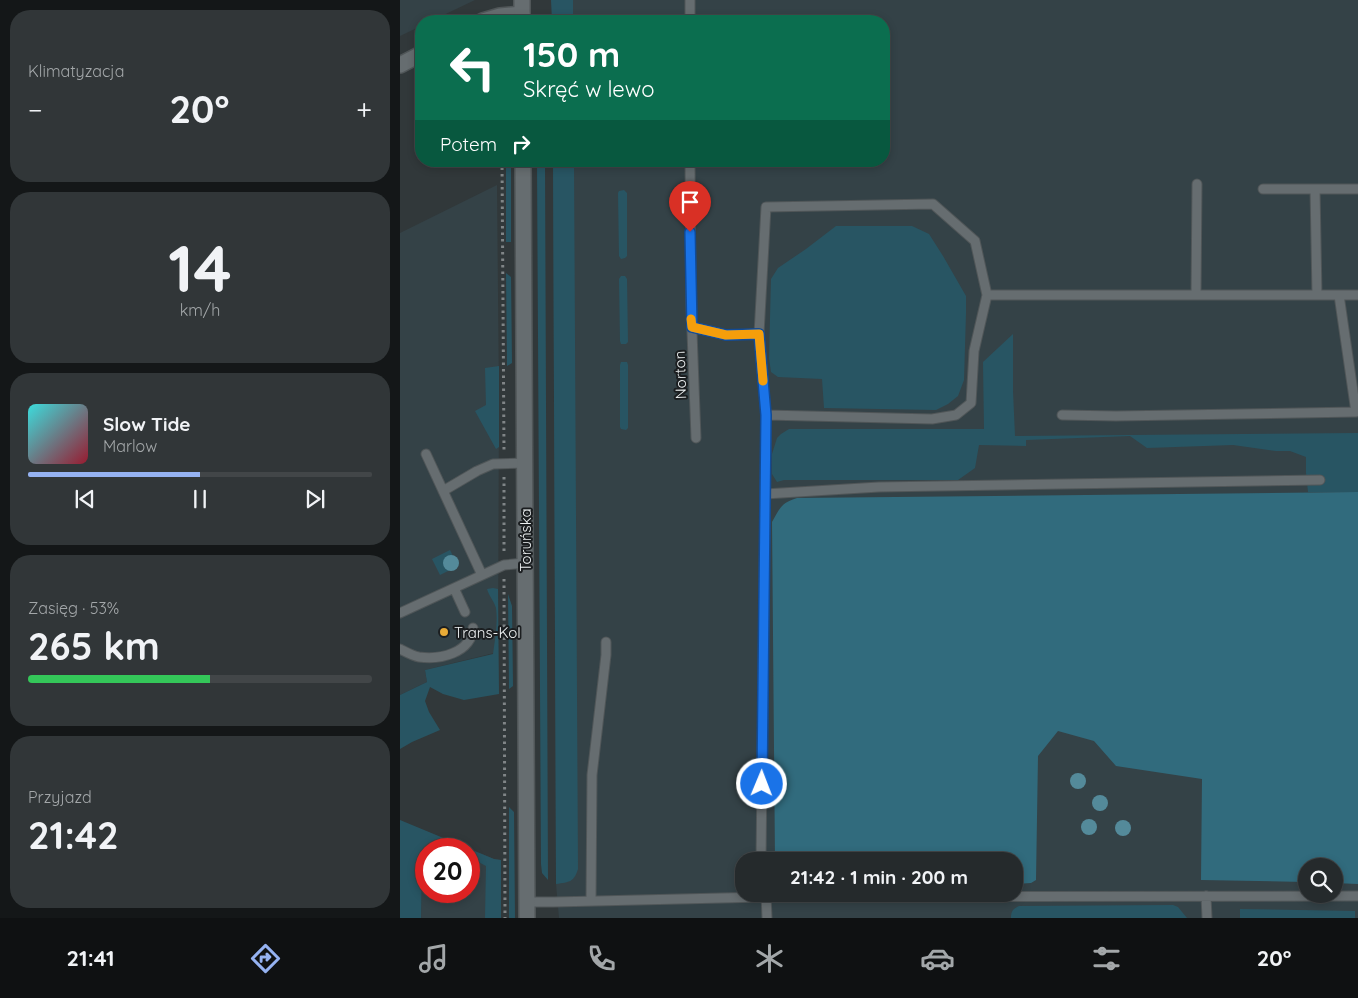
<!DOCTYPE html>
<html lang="pl">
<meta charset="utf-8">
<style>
body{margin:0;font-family:Quicksand,sans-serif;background:#313638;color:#f1f3f6;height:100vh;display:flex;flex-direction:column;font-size:19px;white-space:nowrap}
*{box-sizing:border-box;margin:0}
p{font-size:16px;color:#a3a7a9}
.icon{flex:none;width:28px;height:28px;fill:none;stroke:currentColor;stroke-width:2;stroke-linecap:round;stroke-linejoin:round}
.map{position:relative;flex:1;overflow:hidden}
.panel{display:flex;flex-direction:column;gap:10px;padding:10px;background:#141718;width:400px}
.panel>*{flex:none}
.guide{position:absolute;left:15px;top:15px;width:475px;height:152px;border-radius:20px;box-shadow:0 2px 8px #0003,0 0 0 1px #424648;background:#0b6e4f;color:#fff;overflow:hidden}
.tools{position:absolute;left:898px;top:858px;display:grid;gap:10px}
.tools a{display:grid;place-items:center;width:45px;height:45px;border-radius:50%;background:#252a2c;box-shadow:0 2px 8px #0003,0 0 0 1px #424648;font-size:25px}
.speed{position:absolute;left:15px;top:838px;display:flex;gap:10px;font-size:25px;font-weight:700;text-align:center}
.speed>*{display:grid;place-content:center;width:65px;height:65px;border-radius:50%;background:#252a2c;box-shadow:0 2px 8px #0003,0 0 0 1px #424648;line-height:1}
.speed .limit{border:8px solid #d22;background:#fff;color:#111}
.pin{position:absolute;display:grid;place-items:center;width:42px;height:42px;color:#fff;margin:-51px -21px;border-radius:50% 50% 50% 0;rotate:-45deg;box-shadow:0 0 5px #0007}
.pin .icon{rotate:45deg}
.me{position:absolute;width:55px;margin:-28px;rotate:1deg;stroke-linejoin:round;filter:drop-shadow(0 0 4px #0008)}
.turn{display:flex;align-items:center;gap:18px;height:105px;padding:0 25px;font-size:22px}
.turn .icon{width:65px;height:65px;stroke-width:2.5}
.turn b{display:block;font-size:35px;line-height:42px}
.then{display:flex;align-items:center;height:48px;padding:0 25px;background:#0003;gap:10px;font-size:19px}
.big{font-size:38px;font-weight:700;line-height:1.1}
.panel .tile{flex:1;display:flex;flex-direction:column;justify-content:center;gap:8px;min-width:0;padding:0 18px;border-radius:20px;background:#313638}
.panel .dial{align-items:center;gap:0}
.dial b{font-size:65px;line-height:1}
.song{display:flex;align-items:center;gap:15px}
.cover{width:60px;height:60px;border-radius:8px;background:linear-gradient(135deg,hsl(180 70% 55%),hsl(350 70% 35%))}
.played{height:5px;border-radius:2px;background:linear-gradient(90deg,#95b2f1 50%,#424648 50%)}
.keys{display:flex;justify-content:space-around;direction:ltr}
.heat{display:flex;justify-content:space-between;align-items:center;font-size:28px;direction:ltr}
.charge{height:8px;border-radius:4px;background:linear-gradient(90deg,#34c759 53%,#424648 0)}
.trip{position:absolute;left:335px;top:852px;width:288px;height:50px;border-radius:20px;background:#252a2c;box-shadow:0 2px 8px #0003,0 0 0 1px #424648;font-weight:700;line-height:50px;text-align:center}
.menu{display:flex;height:80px;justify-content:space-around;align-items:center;background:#0f1112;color:#a3a7a9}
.menu .icon{width:35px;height:35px}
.menu .active{color:#95b2f1}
.menu b{font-size:22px;color:#f1f3f6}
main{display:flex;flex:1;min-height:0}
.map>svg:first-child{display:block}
</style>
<main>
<section class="panel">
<div class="tile"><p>Klimatyzacja</p>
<div class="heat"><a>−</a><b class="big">20°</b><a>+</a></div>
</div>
<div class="tile dial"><b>14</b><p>km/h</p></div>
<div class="tile">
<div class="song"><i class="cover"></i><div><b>Slow Tide</b><p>Marlow</p></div></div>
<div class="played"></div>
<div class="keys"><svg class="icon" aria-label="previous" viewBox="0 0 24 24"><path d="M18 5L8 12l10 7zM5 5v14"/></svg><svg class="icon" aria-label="pause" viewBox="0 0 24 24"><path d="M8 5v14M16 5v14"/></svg><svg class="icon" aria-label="next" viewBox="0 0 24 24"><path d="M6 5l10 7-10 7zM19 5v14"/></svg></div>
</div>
<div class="tile"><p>Zasięg · 53%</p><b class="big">265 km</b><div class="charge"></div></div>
<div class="tile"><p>Przyjazd</p><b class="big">21:42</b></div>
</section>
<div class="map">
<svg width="958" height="918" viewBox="0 0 958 918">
<rect width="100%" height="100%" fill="#31383a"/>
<path fill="#344247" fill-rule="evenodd" d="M0,0H75L31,21H21V26L0,36Z
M152,0H958V918H159L156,884L153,161H484V21H152ZM344,861H614V894H344ZM906,866H934V894H906Z
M97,185L99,398L98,652L25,670L27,682L0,695V233Z
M23,830L94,859L101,860V918H21ZM26,849H69V891H26Z"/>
<path fill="#285563" d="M151,0H173V21H152Z
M106,161H111V242H106Z
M137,161H145L148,880L142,873L141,864Z
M153,161H174L178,869C174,882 170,882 156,884Z
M224,190L227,193V256L225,258L221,259L219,256L218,193L219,191Z
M436,226H512L529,234L543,256L566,296V313L564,380L558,396L548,404L536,410L424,408L422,379L378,377L371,372L369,358L371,279L378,268L406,249Z
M106,273L111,277L112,363L107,366Z
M221,276H225L227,279L228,342L226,344H221L220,341L219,279Z
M613,334V391L615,436L958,433V492H908L906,473V457L890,451H876L833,445L747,448L730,436L626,440V446L579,445L575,468L558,480H384L377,482L372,474V454L377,438L381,434L389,429H584L583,362Z
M221,362H227L228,365V428L226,430L221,429L220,427V365Z
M99,366V447L96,449L75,411L86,405L85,368Z
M50,550L58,566L40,575L32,559Z
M93,588L98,589L99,694L64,700L43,694L30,687L25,701L29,712L40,730L12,742L0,749V695L27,682L25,670L93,654C95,639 98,624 96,608C94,601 89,596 87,589Z
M108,594L112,606L113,686L109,689Z
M109,807L114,812L115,918H109Z
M0,820L94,859L101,860V918H85L86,866L69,857V849H26V869L22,873L21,918H0Z
M773,905L778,907L787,918H611C611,911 613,909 619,906Z
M840,909L955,911V918H840Z"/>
<path fill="#316b7d" d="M958,492V884L934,883V866H906V882L801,880L802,779L716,766L694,741L658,731L638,756L636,880L631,883L614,884V861H375L372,522C380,508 381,503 397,498Z"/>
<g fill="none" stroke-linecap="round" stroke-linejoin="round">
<defs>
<path id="lane" d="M290,0V21
M290,161L291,305L296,438
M863,189H958
M915,189L917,295
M587,295H958
M796,295L797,184
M292,327L326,335L359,334
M662,415L716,416L956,412L939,295
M26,454L82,575
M43,491L77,471L93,464L125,463
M365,494L479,487L920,480
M54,588L65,612
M0,613L104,565L125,563
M0,649C6,652 13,656 19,657C40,660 71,653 73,628
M361,861L366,415L359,334L366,207L533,204L575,241L587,295L574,351L571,403L556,415L532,419L366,415
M366,894L367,918
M806,896L807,918
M191,901L192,775L206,655V642
M127,902H154L367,897L958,896"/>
<path id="street" d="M83,21L100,16L122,14
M0,65L21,54"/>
<path id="secondary" d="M122,0V21
M123,161L127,918"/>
</defs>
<use href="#lane" stroke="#505658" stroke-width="11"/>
<use href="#street" stroke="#505658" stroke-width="18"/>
<use href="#secondary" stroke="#505658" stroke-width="18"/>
<path stroke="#808587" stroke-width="3" stroke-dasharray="2.5 4" stroke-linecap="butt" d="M102,161L104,451
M104,477V551
M104,579L105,918"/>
<use href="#lane" stroke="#666d70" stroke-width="9"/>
<use href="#street" stroke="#666d70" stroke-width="15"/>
<use href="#secondary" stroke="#666d70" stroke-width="15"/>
</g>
<g fill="#548a9a">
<circle cx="51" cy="563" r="8"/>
<circle cx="678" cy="781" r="8"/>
<circle cx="700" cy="803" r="8"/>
<circle cx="689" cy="827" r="8"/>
<circle cx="723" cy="828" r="8"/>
</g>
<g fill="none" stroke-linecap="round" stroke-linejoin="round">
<defs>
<path id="route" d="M290,232L292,327L326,335L359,334L366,415L362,784"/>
</defs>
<use href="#route" stroke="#114b97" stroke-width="12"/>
<use href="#route" stroke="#1a73e8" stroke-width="9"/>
<path stroke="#f59e0b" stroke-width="9" d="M291,319L292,327L326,335L359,334L363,381"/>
</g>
<circle fill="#e8ab37" stroke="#1b1e20" stroke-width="2" cx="44" cy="632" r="5"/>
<g text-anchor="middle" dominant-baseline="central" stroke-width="4" stroke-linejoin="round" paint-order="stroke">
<g font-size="15" fill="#eef2f3" stroke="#1b1e20">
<text transform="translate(280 375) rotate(-92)">Norton</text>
<text transform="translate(125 540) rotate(-90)">Toruńska</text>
</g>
<g font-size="15" fill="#eef2f3" stroke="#1b1e20" text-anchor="start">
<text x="54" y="632">Trans-Kol</text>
</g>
</g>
</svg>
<div class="tools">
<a><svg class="icon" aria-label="search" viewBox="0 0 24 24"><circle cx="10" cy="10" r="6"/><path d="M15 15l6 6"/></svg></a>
</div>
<div class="speed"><div class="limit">20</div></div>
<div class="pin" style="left:290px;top:232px;background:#d93025"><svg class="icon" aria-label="arrive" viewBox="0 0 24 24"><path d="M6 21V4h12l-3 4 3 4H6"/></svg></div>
<svg class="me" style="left:362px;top:784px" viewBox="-20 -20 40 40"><circle r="17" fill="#1a73e8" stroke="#fff" stroke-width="3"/><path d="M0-11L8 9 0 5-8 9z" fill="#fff"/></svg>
<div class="trip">21:42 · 1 min · 200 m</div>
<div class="guide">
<div class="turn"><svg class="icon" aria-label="left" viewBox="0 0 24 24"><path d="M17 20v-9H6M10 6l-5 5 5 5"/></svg><div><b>150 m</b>Skręć w lewo</div></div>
<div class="then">Potem<svg class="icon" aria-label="right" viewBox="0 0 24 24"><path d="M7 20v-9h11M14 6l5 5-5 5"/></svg></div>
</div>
</div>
</main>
<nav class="menu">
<b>21:41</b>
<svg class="icon active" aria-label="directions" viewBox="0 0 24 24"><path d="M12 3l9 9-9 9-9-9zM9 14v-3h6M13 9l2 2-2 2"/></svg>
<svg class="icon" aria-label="music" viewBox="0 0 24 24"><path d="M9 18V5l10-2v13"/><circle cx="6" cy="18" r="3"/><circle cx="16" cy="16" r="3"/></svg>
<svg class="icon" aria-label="phone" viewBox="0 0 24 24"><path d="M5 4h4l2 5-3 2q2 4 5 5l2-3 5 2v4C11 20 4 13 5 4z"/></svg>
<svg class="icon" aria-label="climate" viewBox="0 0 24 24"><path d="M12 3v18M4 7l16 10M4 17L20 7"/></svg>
<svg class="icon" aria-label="car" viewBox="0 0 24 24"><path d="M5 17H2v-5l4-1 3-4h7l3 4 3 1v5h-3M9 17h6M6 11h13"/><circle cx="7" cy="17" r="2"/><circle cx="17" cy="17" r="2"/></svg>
<svg class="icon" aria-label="filters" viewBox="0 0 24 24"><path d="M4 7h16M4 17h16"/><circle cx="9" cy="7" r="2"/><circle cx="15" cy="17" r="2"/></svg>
<b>20°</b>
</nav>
